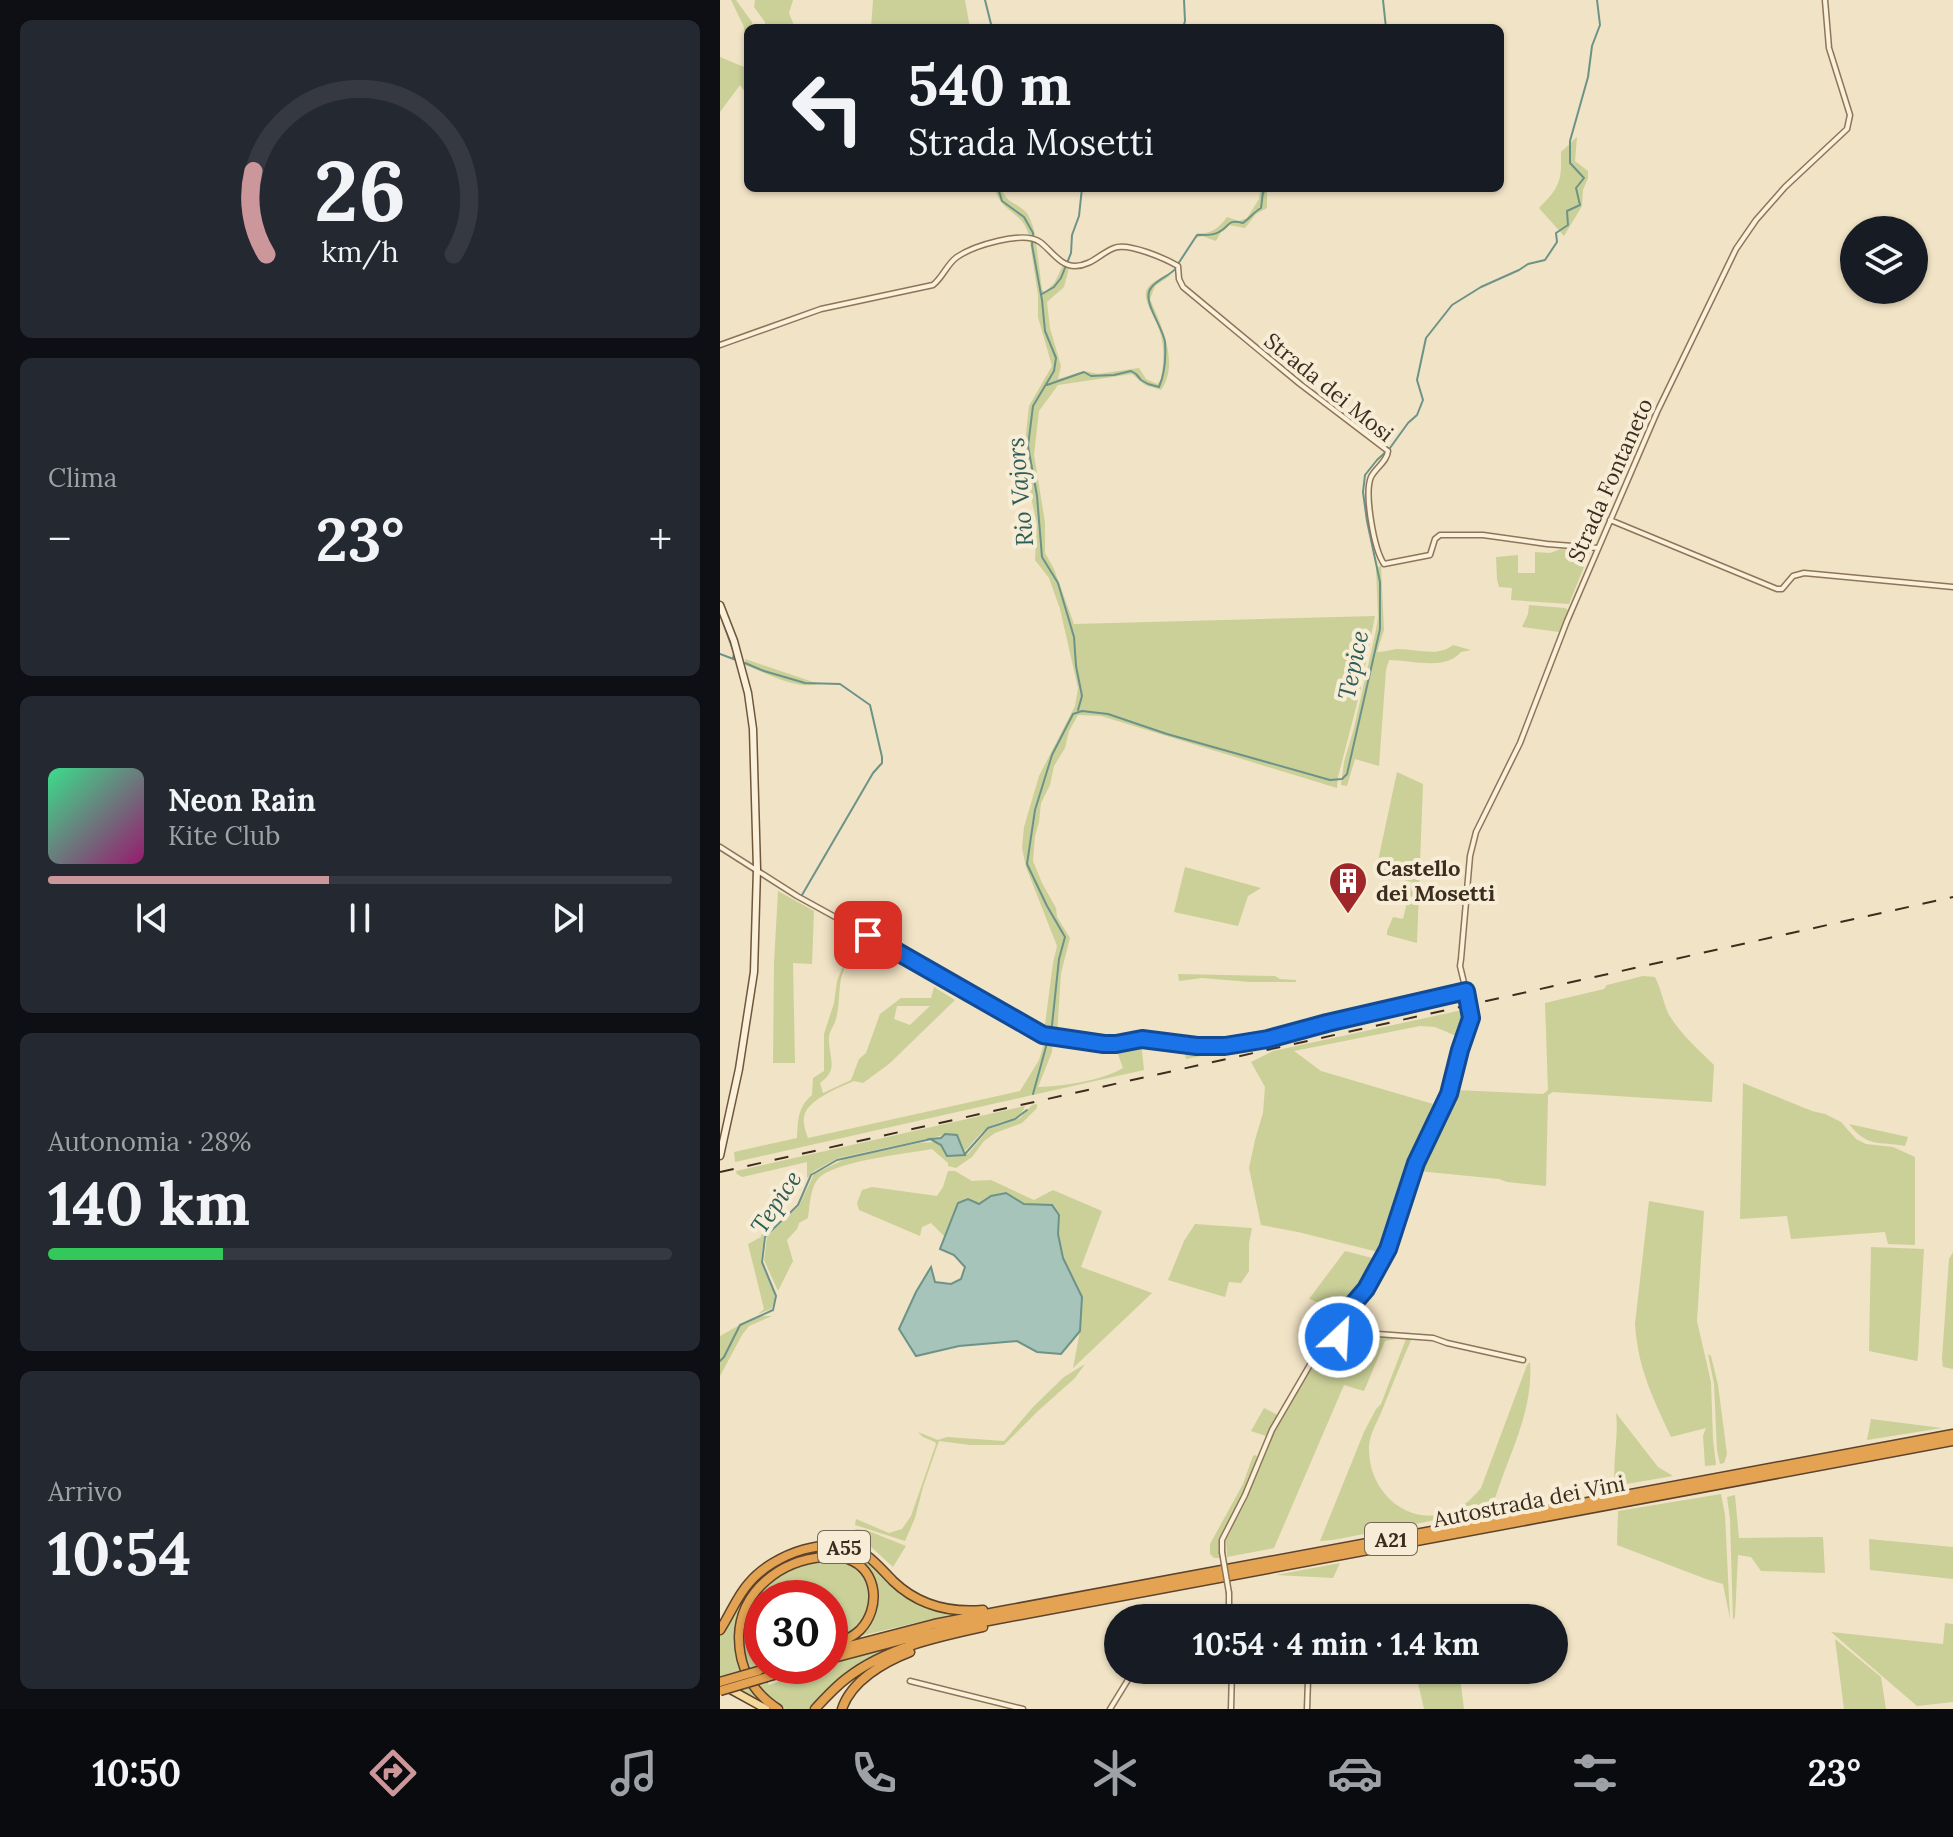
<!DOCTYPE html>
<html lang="it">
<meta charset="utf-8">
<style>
body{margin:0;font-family:Lora,serif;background:#242831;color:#f1f3f6;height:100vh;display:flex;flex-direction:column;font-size:30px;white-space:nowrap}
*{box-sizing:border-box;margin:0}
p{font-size:26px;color:#9ea1a6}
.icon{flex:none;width:44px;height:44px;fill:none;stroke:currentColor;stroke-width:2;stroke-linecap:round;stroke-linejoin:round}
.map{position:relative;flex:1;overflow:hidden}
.side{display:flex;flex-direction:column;gap:20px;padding:20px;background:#0d0f14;width:720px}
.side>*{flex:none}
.top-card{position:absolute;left:24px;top:24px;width:760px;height:168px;border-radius:12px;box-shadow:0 2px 6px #0004;background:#171b24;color:#f1f3f6;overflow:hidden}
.tools{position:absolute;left:1120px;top:216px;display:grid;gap:16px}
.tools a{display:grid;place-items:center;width:88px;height:88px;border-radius:50%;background:#171b24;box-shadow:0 2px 6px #0004;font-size:40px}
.speed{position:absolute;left:24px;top:1580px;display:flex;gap:16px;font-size:40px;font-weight:700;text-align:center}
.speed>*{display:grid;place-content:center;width:104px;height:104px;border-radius:50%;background:#171b24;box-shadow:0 2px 6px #0004;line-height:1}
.speed .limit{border:12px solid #d22;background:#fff;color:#111}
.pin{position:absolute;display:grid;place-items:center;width:68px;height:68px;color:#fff;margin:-34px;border-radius:16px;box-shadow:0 4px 12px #0006}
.me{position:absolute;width:88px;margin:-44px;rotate:25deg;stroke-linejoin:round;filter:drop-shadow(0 0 6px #0008)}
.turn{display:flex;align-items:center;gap:28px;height:168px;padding:0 32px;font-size:36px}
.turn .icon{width:104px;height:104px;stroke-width:2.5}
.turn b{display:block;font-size:56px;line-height:68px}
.big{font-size:60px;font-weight:700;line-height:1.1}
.side .card{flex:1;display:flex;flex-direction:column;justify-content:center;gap:12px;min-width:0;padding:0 28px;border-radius:12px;background:#242831}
.side .dial{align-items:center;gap:0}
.dial svg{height:208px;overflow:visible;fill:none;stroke:#363941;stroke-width:7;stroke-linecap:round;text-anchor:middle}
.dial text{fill:#f1f3f6;stroke:none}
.song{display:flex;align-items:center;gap:24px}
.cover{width:96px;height:96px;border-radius:12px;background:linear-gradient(135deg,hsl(150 70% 55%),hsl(320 70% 35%))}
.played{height:8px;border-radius:4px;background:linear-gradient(90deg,#cc979a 45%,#363941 45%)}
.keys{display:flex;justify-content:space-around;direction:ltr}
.heat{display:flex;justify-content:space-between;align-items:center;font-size:44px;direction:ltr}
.charge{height:12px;border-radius:6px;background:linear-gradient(90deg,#34c759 28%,#363941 0)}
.trip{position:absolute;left:384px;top:1604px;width:464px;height:80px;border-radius:40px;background:#171b24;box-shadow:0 2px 6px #0004;font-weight:700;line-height:80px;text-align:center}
.menu{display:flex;height:128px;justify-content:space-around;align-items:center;background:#090b0e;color:#9ea1a6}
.menu .icon{width:56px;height:56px}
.menu .on{color:#cc979a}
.menu b{font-size:36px;color:#f1f3f6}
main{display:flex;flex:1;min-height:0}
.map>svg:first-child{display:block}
</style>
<main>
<section class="side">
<div class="card dial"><svg viewBox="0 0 100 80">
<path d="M14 69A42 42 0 1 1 86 69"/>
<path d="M14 69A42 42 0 0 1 9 37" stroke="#cc979a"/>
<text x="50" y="56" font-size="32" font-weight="700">26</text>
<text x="50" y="72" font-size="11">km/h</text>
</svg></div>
<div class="card"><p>Clima</p>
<div class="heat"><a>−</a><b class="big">23°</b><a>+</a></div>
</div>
<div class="card">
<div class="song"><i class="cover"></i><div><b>Neon Rain</b><p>Kite Club</p></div></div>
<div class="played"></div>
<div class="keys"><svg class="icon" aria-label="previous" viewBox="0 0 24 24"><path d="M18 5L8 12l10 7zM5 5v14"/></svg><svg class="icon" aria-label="pause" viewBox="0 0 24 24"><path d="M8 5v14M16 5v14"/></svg><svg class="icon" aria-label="next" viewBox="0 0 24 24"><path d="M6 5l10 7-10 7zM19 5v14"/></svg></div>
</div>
<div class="card"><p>Autonomia · 28%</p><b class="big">140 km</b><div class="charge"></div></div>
<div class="card"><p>Arrivo</p><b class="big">10:54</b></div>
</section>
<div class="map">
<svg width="1233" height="1709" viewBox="0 0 1233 1709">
<rect width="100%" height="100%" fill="#f1e3c5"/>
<path fill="#cad098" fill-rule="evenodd" d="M11,0H16L32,22L33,28H28V74L24,80L28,78V96L20,85L0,112V57L24,67V27Z
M35,0H73L69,13L75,28H45V22L34,7Z
M153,0H245L250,28H151Z
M857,137L855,161L868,171V178L863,190L862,206L844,236L819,208C839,188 842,182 841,152Z
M275,188H281C287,204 296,202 306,212C311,218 314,230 316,238L310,237C307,230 305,224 300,219C289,209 278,204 275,188Z
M547,188H558L547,192V208L536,214L525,228L509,225L502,230L496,241L482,236L476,238L477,233C491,235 500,227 507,217L519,221L527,218L539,199L540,191Z
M310,242H316L322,290L325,292L335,282L343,265L349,268L344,287L327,302L330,328L341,366L338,379L364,371L378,374L419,368L426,379L437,384L441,380C444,363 445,346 439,329C436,318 424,304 426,292C428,283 443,276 451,275L435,286L430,299C441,325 460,363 441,390L425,385L412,374L338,385L319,411L314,455L325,522V553L334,569L354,624L655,616L640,692L618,777L617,788L381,716L358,715L349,731L345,748L334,766L330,785L321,803L319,822L315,836L313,861L322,883L336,908L337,917L350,938L341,973L337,1034L324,1032L333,963L337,946L306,867L302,848L304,827L319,776L355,706L358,688L340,609L329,578L315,560L317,524L308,484L305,443L309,406L332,366L318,317V295Z
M841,549L870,552L849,604L791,600L792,588L779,587L777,579L776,557L798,555V573H815V552L830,553Z
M661,566L664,630L657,652C663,652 669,650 676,649C695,648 717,658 733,645L751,650L741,652C725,671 691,660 669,660L666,670L659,766L635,759L627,786L621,785L624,762L634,728L656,630L658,617L656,568Z
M809,605L845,608L848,610L839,632L802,627L808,614Z
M25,659L99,684C75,690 47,673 25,665Z
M677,772L703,784L697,943L667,935V931L673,917L683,919L692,882L657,873L656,870Z
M465,867L541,888L528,896L518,926L454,912Z
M58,891L94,911L92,964L73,963L75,1063H53L54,963Z
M134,931L138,933C134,949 127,960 122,975C118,989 120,1005 116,1019C114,1026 110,1030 109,1037C108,1057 120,1069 100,1083L103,1093L131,1080L139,1059L146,1053L160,1014L181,998H211L214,987L235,1000L169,1064L143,1083L134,1081C120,1087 92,1098 85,1113C82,1121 85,1130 88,1138L300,1091L319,1060L324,1043L314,1033L333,1039L332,1052L318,1087C344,1086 381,1081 403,1068L395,1046L421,1041L424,1070L15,1162L14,1152L77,1138C78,1119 78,1107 92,1095L93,1078L104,1071V1034L114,1003L117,981L132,944ZM177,1006H210L190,1025L174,1019Z
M458,974L555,976L560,979L576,980V982H529L482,978L459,981Z
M923,976L935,977C941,989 943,1001 948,1013C959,1033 978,1049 994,1065L992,1102L833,1092L828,1095L826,1186L787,1182L779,1179L698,1171L736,1090L823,1094L828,1090L825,1003L884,989L887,985Z
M743,993L745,998L543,1044L466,1059L463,1045L500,1048Z
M747,1009L749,1016L741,1038L715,1027L700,1026L574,1051L601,1071L713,1104L709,1112H712L687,1167V1174L662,1253L578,1232L541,1225L529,1168L535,1140L543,1113L545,1087L531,1062L553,1051Z
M1023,1083L1092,1111L1105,1114L1121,1122L1136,1139L1146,1144L1173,1147L1195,1157V1245L1168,1244L1165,1232L1071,1239L1067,1216L1020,1219Z
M317,1104V1108L302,1123L275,1133L264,1141L252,1157L236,1168L228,1166V1163L212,1149C184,1154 123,1160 101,1176C90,1185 90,1205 88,1218L79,1223L77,1229L67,1240L73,1261L58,1291L44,1260L47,1237L79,1206L94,1174L125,1159L199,1143L215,1142L221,1145L227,1155L248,1154L269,1129L300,1118L312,1105Z
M305,1106C300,1121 285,1119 273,1125C262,1129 253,1143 244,1152L237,1134H225L220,1136L118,1158L94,1171L87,1178V1162L22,1177L17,1174L16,1171Z
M1129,1124L1188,1137L1185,1146C1158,1141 1148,1148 1129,1124Z
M228,1171H235L252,1181L271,1180L314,1200L333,1190L382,1211L361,1267L432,1293L353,1368L360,1331L362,1297L343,1258L338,1234L339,1215L332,1206L304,1204L286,1193L271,1196L259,1204L238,1203L225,1237L211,1223L202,1227L200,1236L139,1210L137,1203L142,1190L152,1187L217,1196L223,1187Z
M929,1201L984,1211L977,1321L991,1382L993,1440L996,1465L985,1466L983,1436L986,1428L951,1437C933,1398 918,1369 915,1324Z
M54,1216L58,1220L44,1236L41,1261L54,1292L55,1299L51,1309L38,1314L44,1309L28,1244L41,1237L43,1228Z
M475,1224L532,1228L529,1243V1271L521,1283L509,1282L505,1297L448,1280L464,1241Z
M1151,1247L1204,1249L1198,1356L1197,1361L1149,1351Z
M625,1251L660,1260L644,1288L622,1312L589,1299Z
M1233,1252V1369L1223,1367L1222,1358L1229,1259Z
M43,1316H52L29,1326L22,1335L0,1376V1336L16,1327Z
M632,1334L682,1338L665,1341L644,1391L624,1385L554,1548L507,1557L506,1540L525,1503L547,1445L599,1355L605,1349Z
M692,1338C681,1363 671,1388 661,1413C656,1424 649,1436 649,1448C648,1492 688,1529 732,1511C744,1507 753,1497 761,1488L807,1365L810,1362C814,1415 785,1460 772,1509L613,1540L600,1541L644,1432L656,1409L661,1404L686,1339Z
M988,1354L991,1356L998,1385L1007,1454L1004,1463L1000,1464L997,1450L994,1384Z
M365,1364L355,1378L318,1411L284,1445H250L219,1441L203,1487L195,1518L185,1541L135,1525L136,1519L169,1533L182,1529L191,1516L216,1444L215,1442L203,1437L198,1432L218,1440L227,1437L284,1441L313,1407L344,1377Z
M544,1408L558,1415L546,1436L531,1431Z
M896,1413L938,1467L953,1476L895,1486C892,1462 899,1437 896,1413Z
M1151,1419L1222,1428L1147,1440Z
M536,1455L537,1457L519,1506L502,1536L500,1544L501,1558H494L490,1554V1544L523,1484L533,1456Z
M1001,1494L1005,1515L1010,1619L1003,1584L986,1579L897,1545L898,1511Z
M1015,1495L1019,1538L1103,1537L1105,1573L1041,1571L1031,1557L1018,1555L1015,1617L1013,1620L1010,1519L1007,1497Z
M136,1529L146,1530L186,1546L173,1567L150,1546L124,1538Z
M1149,1539L1233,1547V1579L1150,1570Z
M103,1548L129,1551L144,1557L181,1595L204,1608L233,1614L140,1636C145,1630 152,1624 155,1617C165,1590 149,1559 122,1553C95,1546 56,1561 37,1582C29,1592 25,1603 22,1616C20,1623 17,1632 18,1640C21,1659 32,1687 43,1703L0,1679V1636L33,1582L69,1556Z
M119,1559C145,1569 160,1588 146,1615C143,1621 140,1627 135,1630C128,1635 118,1637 110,1639V1598H42V1662L38,1664L49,1685L144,1654L201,1640C167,1651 116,1683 91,1709C83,1709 73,1709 66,1709C59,1707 52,1700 47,1695C16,1667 14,1606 50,1580C73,1564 93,1562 119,1559Z
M620,1563L613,1578L556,1575Z
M1225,1623L1233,1624V1702L1197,1706L1111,1632L1223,1644Z
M1115,1639L1161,1677L1166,1709H1124Z
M695,1670H739L744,1709H704Z"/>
<path fill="#a7c4bb" stroke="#6d9389" stroke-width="2" d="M225,1134L237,1135L245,1155L227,1156L221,1145L210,1139L221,1138Z
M286,1193L304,1204L332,1205L339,1215L338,1234L343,1258L362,1297L360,1331L341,1354L317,1352L297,1341L239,1346L196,1356L179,1329L196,1292L211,1267L215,1282L231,1284L241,1279L245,1267L234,1255L220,1249L238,1203L248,1199L259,1204L271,1196Z"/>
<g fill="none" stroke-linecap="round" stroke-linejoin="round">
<path stroke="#6d9389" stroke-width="2" d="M265,0L272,28
M663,0L666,28
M463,28L465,21L464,0
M278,188L282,201L304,217L313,233L312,245L322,300L325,331L336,358L334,371L313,406L308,446L317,496L322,557L338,583L354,637L356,666L362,696L358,710
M458,264L477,235C485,235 492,236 499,232C511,226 506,219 523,223C530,218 534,212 541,208L543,192L551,188
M322,294L334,287L341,278L351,253L352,235L359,216L362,188
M327,385L364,372L371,376L394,375L411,371L416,374L421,380L428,384L439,387C445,373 446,357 445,342C443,327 421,300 431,288C437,279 450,276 456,268
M0,614L14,653L13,659
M0,654L16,660
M25,663L44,671L85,683L120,684L150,705L162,757V763L153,773L82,895
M313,1094L332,1025L339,959L345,937L327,906L307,864L315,810L332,755L353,714L362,711L388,714L447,734L610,780L622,779L627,774L660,629V582L647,521L643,492L645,475L657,460L670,448L688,423L697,415L703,400L697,380L706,338L732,305L761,287L799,270L808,264L825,260L837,242L836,233L848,225L847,211L860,205L856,188L864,178L850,163V141L868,77L872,46L880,25L877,0
M245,1154L268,1128L295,1119L307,1110
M0,1361L4,1357L20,1325L53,1310L56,1296L42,1262L45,1237L78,1205L91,1175L117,1160L211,1139"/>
<defs>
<path id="street" d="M0,345L101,309L213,285C223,277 227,264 237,257C253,246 303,230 320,242C331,250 340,266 355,266C371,266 381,253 394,248C408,242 446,259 458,266L459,279L463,287L580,384L668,451C667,462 656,467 651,477C644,494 654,549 664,564L710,555L715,539L720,535H763L827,544L878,548
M890,520L1057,589H1062L1073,576L1084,573L1233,587
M0,847L77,896L206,967L323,1035L384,1044H396L422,1039L477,1046H505L548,1039L590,1027L746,991L740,966L741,959L750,856L756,832L800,743L847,621L937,412L1016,249L1036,220L1065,187L1127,129L1130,115L1109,48L1105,0
M750,1013L751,1018L740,1050L729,1094L696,1163L668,1249L656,1273L646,1289L622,1317L617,1329L630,1332L713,1338L727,1343L803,1360
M608,1325L614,1326L619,1333L617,1340L611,1343L602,1340L600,1332L604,1326L620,1318
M502,1552V1540L525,1495L552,1430L598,1351L601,1337
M502,1618L509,1606V1593
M554,1670L588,1680L587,1709
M190,1681L303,1709
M390,1709L414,1670
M511,1709L512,1670"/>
<path id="secondary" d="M0,605L14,641L28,693L33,729L37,869L34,972L19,1069L0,1156"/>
<path id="primary" d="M6,1687L46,1709"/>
<path id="highway" d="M0,1630C10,1615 17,1596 29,1583C53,1554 112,1532 146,1555C156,1562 164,1572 173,1581C198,1605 229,1613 263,1610
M110,1651L214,1624L281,1611L1233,1434
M110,1659L197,1636L263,1622L1233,1441
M38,1671L55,1666
M47,1677L85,1666
M58,1709C33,1693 19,1668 19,1637C20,1591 61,1560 104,1557C112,1556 120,1556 128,1559C158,1570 161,1608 140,1630C133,1637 124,1641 114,1645
M95,1709C105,1698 115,1687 127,1678C166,1648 217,1637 263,1627
M122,1709C131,1681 164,1662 190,1652"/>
</defs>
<use href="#street" stroke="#8d755a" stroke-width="7"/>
<use href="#secondary" stroke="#6f563d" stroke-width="9"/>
<use href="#primary" stroke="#5b432e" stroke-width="10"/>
<use href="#highway" stroke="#5b432e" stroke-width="11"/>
<use href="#street" stroke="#fbf0d9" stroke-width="4"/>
<use href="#secondary" stroke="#fbf0d9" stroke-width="6"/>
<use href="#primary" stroke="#f5d99c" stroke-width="7"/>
<use href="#highway" stroke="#e3a353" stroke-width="8"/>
<path stroke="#3c2d1f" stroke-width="2" stroke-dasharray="14 14" stroke-linecap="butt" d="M0,1172L1233,897"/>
<defs>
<path id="street-bridge" d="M746,991L750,1013
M502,1552L509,1593"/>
<path id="highway-bridge" d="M0,1682L38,1671
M0,1691L47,1677"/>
</defs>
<use href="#street-bridge" stroke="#8d755a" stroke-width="7" stroke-linecap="butt"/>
<use href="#highway-bridge" stroke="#5b432e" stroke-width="11" stroke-linecap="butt"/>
<use href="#street-bridge" stroke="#fbf0d9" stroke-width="4"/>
<use href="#highway-bridge" stroke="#e3a353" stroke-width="8"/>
</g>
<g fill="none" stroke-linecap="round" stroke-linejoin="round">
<defs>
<path id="route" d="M148,935L323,1035L384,1044H396L422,1039L477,1046H505L548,1039L607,1023L746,991L751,1018L740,1050L729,1094L696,1163L668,1249L646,1289L622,1317L617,1329L619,1337"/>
</defs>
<use href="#route" stroke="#114b97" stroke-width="20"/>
<use href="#route" stroke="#1a73e8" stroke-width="14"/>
</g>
<defs>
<symbol id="building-pin" viewBox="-11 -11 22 30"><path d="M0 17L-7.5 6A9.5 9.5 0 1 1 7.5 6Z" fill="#9f2729" stroke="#f7edd6"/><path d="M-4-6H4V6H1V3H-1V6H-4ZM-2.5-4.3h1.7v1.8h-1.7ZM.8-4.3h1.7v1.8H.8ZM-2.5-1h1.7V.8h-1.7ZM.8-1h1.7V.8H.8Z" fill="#fff"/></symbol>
</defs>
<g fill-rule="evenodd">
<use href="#building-pin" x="606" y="859" width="44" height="60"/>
</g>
<g text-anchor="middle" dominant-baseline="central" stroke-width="8" stroke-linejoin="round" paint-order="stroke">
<g fill="#f7edd6" stroke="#746756" stroke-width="2">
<rect x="645" y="1523" width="52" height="32" rx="6"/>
<rect x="98" y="1531" width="52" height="32" rx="6"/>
</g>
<g font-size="20" font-weight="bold" fill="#3c2d1f">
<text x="671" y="1539">A21</text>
<text x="124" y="1547">A55</text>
</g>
<g font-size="22" fill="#3c2d1f" stroke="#f7edd6">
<text transform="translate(609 387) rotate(39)">Strada dei Mosi</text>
<text transform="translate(890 480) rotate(-66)">Strada Fontaneto</text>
<text transform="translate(809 1501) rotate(-11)">Autostrada dei Vini</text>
</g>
<g font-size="22" font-weight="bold" fill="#3c2d1f" stroke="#f7edd6" text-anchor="start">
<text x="656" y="868">Castello<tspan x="656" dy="25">dei Mosetti</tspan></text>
</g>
<g font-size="24" font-style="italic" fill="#2d5d59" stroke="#f7edd6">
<text transform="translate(300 492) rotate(-95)">Rio Vajors</text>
<text transform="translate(633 665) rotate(-78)">Tepice</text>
<text transform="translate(56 1202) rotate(-56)">Tepice</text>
</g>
</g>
</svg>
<div class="tools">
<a><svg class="icon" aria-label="layers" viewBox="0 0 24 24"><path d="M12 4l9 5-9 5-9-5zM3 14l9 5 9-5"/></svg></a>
</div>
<div class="speed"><div class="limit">30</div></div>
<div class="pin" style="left:148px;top:935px;background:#d93025"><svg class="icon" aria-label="arrive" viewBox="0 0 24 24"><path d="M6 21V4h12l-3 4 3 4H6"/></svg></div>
<svg class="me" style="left:619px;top:1337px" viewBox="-20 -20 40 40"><circle r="17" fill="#1a73e8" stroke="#fff" stroke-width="3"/><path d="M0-11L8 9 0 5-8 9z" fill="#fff"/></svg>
<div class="trip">10:54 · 4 min · 1.4 km</div>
<div class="top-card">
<div class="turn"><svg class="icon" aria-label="left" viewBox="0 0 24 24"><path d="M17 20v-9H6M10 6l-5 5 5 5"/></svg><div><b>540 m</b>Strada Mosetti</div></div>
</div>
</div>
</main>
<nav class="menu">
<b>10:50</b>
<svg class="icon on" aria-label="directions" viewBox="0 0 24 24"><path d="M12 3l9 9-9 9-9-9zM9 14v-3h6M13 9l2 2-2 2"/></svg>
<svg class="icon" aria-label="music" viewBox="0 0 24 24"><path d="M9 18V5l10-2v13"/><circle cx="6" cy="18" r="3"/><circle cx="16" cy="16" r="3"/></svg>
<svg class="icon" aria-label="phone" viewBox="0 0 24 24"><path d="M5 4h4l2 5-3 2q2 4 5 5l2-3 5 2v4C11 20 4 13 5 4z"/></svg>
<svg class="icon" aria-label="climate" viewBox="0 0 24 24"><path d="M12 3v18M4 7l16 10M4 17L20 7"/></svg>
<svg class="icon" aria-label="car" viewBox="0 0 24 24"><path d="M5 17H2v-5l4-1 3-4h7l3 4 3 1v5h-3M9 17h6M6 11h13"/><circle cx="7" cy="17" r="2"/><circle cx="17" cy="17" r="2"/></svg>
<svg class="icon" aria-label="filters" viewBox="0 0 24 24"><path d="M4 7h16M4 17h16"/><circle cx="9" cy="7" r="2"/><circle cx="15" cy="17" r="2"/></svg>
<b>23°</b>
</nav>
